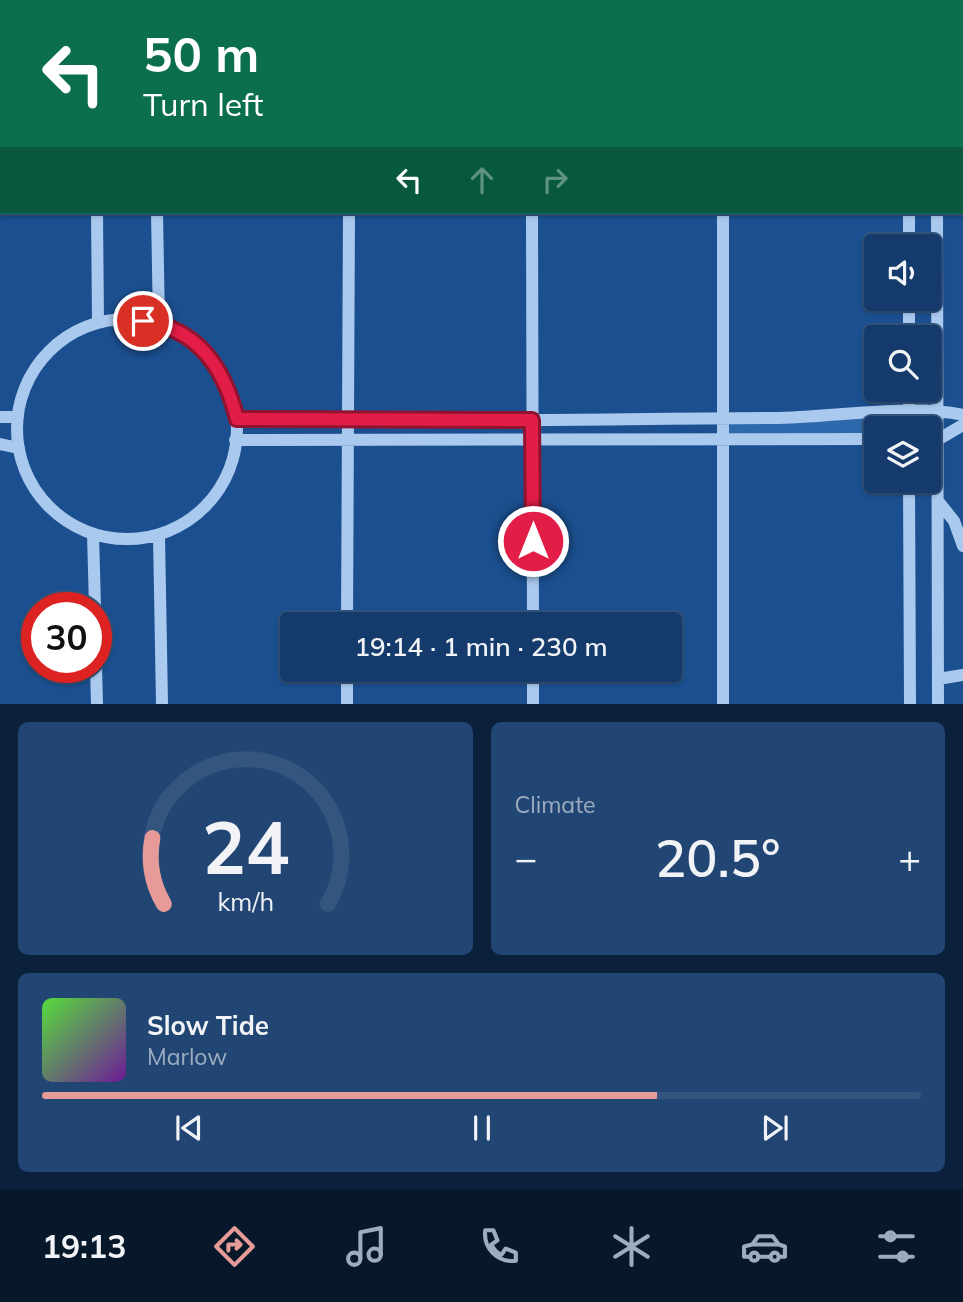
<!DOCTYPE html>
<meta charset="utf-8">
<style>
body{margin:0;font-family:Mulish,sans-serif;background:#214673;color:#f1f3f6;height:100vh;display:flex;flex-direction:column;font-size:26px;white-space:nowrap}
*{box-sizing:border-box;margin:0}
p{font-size:23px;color:#9dadc1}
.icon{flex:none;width:38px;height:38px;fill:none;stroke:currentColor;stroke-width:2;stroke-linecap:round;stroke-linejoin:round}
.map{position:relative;height:704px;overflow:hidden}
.panel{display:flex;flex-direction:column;gap:18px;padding:18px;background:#0b203b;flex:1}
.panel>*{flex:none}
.guide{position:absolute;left:0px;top:0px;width:964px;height:214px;box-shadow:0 2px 5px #0004,0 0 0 2px #33557e;background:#0b6e4f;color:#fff;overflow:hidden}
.tools{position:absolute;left:864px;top:234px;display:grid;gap:14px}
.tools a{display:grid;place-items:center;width:77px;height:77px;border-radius:7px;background:#143b6b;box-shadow:0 2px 5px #0004,0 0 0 2px #33557e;font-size:35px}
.speed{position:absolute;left:21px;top:592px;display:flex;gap:14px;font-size:35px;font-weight:700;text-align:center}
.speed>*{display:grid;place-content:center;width:91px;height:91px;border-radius:50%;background:#143b6b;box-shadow:0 2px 5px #0004,0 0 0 2px #33557e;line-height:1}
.speed .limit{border:10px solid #d22;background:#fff;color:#111}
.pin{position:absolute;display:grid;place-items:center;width:60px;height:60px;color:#fff;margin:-30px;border:4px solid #fff;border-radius:50%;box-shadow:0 2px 7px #0007}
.me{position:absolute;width:77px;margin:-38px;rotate:0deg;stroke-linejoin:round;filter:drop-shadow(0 0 5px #0008)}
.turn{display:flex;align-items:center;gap:24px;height:147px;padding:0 28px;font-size:32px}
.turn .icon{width:91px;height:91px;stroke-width:2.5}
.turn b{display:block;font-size:49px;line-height:60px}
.lanes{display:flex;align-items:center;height:66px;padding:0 28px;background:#0003;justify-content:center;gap:35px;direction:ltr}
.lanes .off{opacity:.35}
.big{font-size:52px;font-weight:600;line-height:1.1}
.panel .card{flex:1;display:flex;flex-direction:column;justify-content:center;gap:10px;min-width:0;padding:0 24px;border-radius:10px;background:#214673}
.panel .dial{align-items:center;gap:0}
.dial svg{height:182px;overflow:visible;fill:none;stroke:#33557e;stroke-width:7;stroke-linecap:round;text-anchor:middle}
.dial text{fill:#f1f3f6;stroke:none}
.song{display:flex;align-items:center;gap:21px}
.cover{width:84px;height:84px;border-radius:10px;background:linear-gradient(135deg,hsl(110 70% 55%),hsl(280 70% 35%))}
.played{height:7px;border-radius:4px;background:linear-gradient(90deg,#e69b98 70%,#33557e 70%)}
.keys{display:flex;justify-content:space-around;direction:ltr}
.heat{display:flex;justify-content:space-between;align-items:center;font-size:38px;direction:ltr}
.panel .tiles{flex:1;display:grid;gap:18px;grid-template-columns:1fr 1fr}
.card:last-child{grid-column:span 2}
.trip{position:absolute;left:280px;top:612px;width:402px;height:70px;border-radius:7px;background:#143b6b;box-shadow:0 2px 5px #0004,0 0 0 2px #33557e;font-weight:600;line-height:70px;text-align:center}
.tab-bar{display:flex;height:112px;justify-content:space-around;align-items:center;background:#08182b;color:#9dadc1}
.tab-bar .icon{width:49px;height:49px}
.tab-bar .on{color:#e69b98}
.tab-bar b{font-size:32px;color:#f1f3f6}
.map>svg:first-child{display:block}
</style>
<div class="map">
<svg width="963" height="704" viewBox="0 0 963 704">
<rect width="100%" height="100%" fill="#1b4f8f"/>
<path fill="#2e69ad" d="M905,416L904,429H877V435L727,434V423Z"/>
<path fill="#4478b7" stroke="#cfe3fa" stroke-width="2" d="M919,0H963V24L962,2Z"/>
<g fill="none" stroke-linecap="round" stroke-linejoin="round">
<path stroke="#a9c9ee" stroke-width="12" d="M87,0V2
M151,0V2
M346,0V2
M613,0L614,2
M875,0L877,2
M908,0L910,2
M962,30H963
M97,212L98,322
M157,212L159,323
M532,212L533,625
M723,212V704
M909,212V247
M937,212L938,704
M909,299V338
M17 429a110 110 0 1 1 220 0a110 110 0 1 1-220 0Z
M0,417H18
M237,419C415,423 594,419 773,418C832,418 907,403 963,415
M909,429V390
M929,439H939L963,425
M235,440L877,439
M0,444L19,448
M909,481L910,704
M938,501L954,521L963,546
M93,534L95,607
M159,535L162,704
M347,625L349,212
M96,667L97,704
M347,670V704
M533,670V704
M938,679L963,675"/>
</g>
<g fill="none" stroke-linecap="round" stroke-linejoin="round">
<defs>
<path id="route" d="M143,321C199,329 224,368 237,419L532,420L533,541"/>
</defs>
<use href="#route" stroke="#92132f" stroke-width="18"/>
<use href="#route" stroke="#e11d48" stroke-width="12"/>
</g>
</svg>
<div class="tools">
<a><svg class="icon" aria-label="sound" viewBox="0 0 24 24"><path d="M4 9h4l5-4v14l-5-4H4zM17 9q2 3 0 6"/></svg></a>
<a><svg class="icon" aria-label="search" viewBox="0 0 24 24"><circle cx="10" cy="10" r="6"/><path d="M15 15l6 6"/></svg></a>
<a><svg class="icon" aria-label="layers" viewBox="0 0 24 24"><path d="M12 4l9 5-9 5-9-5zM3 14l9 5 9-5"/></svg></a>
</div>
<div class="speed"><div class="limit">30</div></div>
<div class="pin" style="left:143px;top:321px;background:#d93025"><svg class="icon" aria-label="arrive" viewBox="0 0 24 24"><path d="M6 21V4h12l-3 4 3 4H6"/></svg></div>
<svg class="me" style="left:533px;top:541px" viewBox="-20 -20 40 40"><circle r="17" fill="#e11d48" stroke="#fff" stroke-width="3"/><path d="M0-11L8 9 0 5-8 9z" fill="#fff"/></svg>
<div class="trip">19:14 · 1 min · 230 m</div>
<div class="guide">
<div class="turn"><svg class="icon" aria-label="left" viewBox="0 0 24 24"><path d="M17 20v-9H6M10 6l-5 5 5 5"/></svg><div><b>50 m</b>Turn left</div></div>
<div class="lanes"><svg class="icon" aria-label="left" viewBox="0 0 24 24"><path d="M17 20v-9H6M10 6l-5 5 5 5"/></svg><svg class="icon off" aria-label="ahead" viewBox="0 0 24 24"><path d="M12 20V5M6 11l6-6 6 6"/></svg><svg class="icon off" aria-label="right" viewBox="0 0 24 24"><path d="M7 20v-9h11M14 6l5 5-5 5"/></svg></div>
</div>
</div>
<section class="panel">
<div class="tiles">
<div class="card dial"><svg viewBox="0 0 100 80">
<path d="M14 69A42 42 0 1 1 86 69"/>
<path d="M14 69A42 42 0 0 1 9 40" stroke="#e69b98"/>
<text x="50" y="56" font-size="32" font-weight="700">24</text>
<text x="50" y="72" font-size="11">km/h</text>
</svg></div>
<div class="card"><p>Climate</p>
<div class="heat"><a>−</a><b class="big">20.5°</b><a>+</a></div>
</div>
<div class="card">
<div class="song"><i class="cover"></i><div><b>Slow Tide</b><p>Marlow</p></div></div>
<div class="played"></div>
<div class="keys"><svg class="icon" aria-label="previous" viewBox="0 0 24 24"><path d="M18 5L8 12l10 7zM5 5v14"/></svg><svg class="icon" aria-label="pause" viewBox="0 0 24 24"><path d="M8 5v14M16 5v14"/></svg><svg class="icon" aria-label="next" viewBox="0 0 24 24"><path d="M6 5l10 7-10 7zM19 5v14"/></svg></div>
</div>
</div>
</section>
<nav class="tab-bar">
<b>19:13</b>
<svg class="icon on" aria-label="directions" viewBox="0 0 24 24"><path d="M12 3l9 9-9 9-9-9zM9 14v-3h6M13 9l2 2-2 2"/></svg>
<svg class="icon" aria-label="music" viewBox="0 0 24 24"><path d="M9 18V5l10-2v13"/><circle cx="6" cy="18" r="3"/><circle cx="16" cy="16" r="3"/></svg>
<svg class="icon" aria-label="phone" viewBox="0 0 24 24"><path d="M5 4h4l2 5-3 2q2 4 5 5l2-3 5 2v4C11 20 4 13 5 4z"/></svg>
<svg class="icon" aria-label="climate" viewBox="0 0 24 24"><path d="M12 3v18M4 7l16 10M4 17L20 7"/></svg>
<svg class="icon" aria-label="car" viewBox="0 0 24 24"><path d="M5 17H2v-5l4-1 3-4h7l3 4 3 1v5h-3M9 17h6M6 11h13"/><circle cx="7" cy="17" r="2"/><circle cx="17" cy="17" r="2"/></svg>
<svg class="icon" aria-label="filters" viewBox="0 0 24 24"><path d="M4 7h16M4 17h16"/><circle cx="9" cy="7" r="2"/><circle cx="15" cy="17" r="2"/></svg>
</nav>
